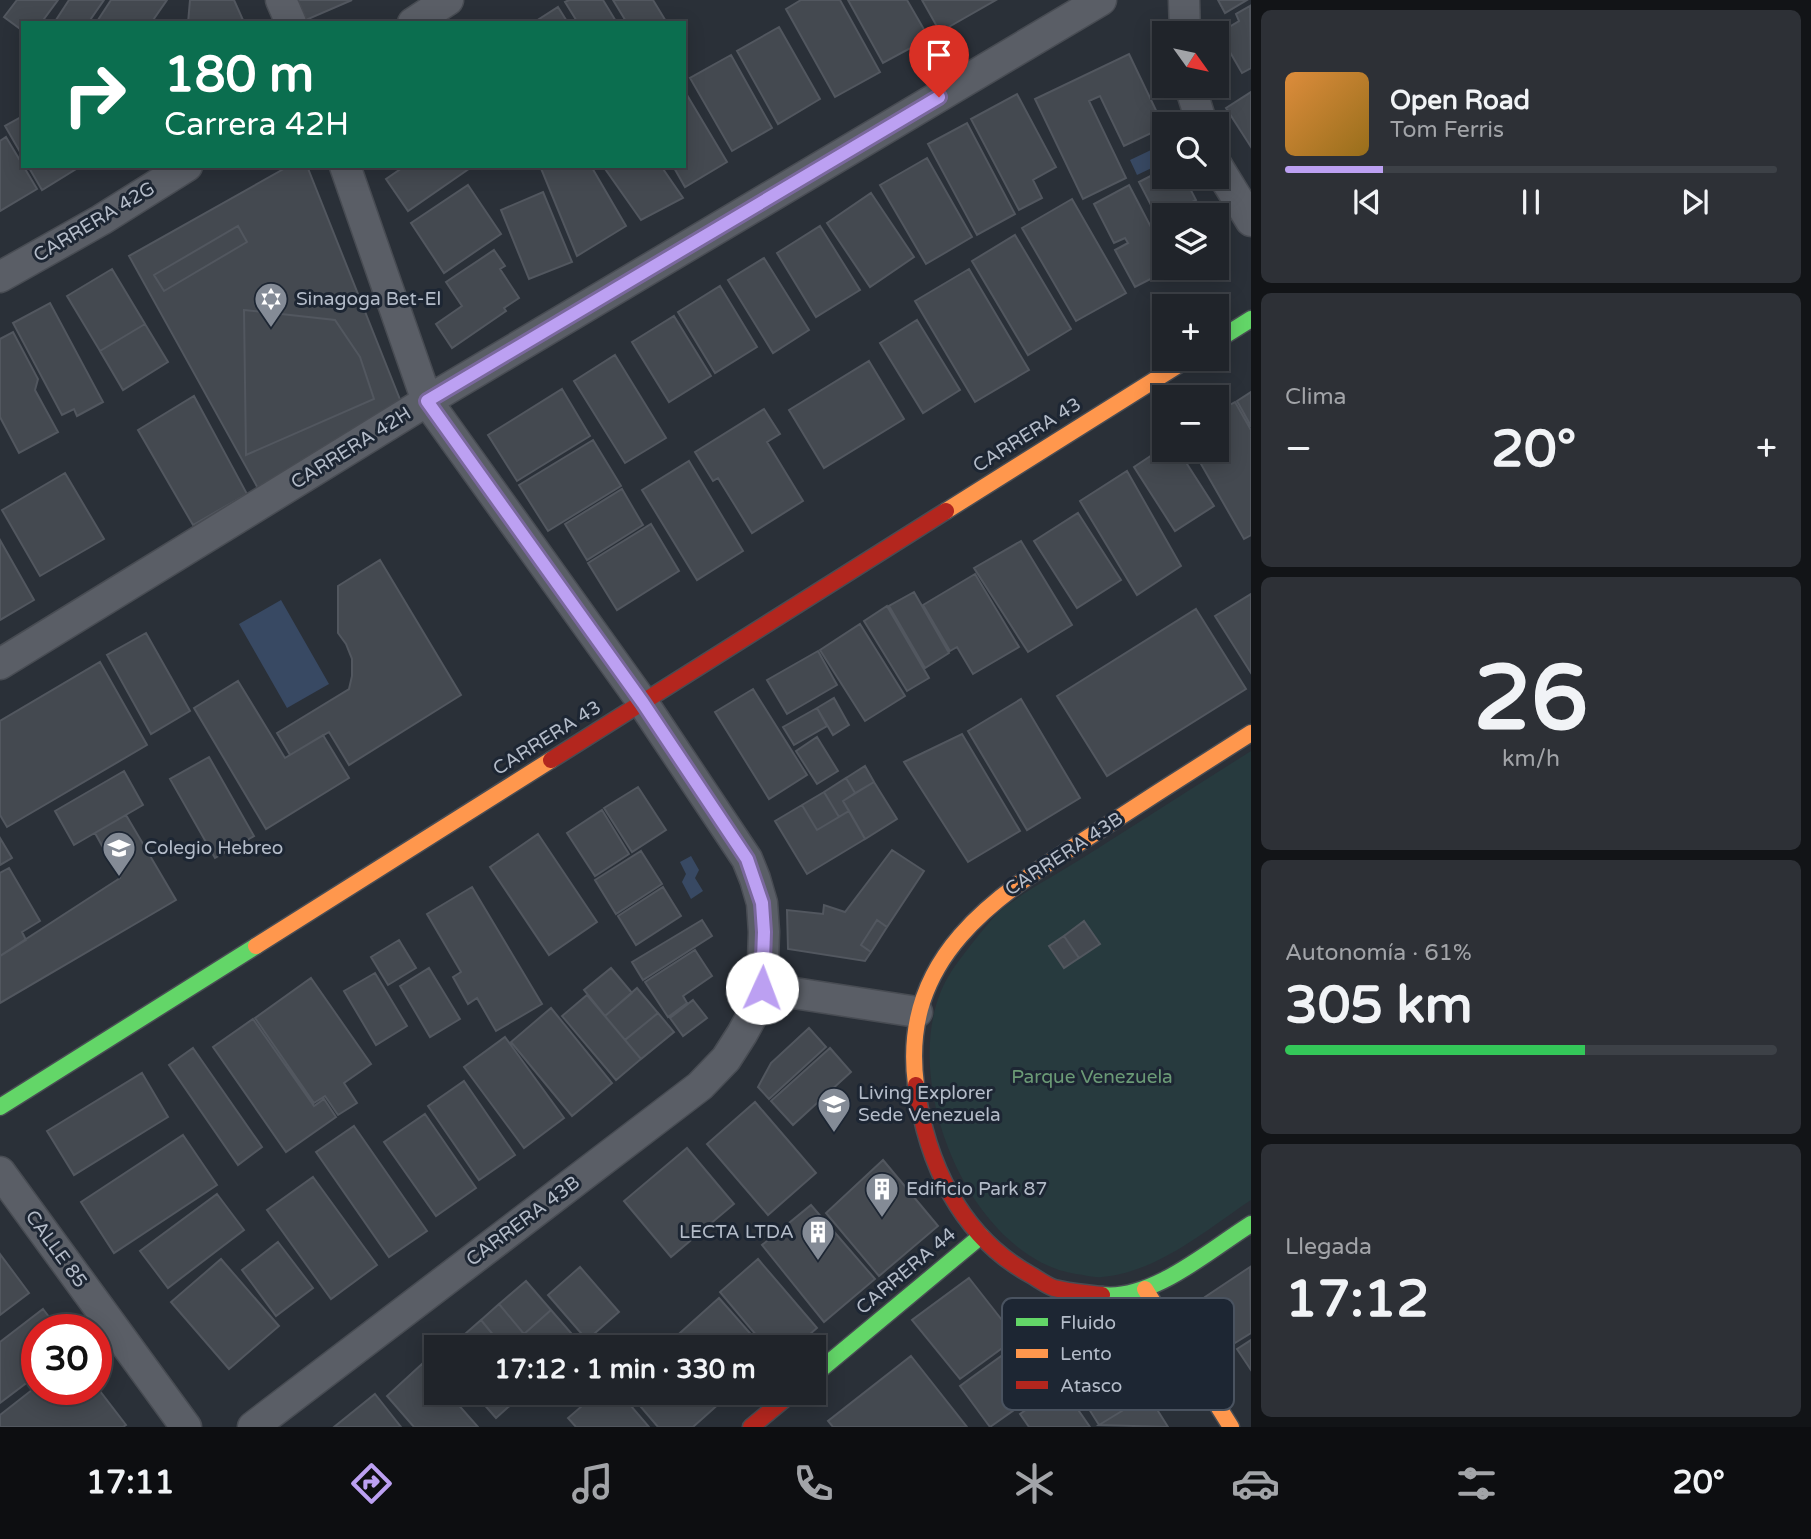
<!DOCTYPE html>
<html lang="es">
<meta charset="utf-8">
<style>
body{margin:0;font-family:"Varela Round",sans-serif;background:#2d3036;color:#f1f3f6;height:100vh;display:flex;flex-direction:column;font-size:26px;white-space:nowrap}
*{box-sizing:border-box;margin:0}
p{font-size:23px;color:#a2a4a8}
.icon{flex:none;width:38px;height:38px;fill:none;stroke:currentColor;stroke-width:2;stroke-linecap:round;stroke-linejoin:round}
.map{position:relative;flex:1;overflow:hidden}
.panel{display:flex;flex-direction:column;gap:10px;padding:10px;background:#121417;width:560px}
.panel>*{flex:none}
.top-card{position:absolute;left:21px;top:21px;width:665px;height:147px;border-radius:0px;box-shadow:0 4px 18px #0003,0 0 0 2px #3d4147;background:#0b6e4f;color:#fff;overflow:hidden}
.needle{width:46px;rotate:123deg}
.tools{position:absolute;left:1152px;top:21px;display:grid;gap:14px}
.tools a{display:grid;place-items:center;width:77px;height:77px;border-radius:0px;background:#20242a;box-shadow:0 4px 18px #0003,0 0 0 2px #3d4147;font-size:35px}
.speed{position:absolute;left:21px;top:1314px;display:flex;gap:14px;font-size:35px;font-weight:700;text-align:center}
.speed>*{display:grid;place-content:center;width:91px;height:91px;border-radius:50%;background:#20242a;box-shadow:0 4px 18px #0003,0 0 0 2px #3d4147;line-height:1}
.speed .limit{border:10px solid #d22;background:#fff;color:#111}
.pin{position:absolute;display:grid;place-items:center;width:60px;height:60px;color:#fff;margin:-72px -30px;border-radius:50% 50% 50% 0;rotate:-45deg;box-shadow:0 0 7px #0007}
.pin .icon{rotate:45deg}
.me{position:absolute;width:77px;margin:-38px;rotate:2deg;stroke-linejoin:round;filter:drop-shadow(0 0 5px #0008)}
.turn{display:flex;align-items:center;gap:24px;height:147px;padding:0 28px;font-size:32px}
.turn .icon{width:91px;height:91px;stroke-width:2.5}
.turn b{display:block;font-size:49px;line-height:60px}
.big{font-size:52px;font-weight:700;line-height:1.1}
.panel .tile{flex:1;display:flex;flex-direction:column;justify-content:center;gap:10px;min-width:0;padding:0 24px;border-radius:10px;background:#2d3036}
.panel .dial{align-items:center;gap:0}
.dial b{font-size:91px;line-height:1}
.song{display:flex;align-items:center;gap:21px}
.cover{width:84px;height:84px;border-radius:10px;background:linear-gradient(135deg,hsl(30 70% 55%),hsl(40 70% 35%))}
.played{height:7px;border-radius:4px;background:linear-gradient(90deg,#bca0f2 20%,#3d4147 20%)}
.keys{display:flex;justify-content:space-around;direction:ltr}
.heat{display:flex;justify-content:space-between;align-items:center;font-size:38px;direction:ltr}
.charge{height:10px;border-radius:5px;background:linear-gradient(90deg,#34c759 61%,#3d4147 0)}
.trip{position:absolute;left:424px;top:1335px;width:402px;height:70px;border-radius:0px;background:#20242a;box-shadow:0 4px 18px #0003,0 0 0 2px #3d4147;font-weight:700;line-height:70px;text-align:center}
.tabs{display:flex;height:112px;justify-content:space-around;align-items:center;background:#0d0e11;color:#a2a4a8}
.tabs .icon{width:49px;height:49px}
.tabs .selected{color:#bca0f2}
.tabs b{font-size:32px;color:#f1f3f6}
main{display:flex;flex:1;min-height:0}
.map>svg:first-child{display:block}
</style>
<main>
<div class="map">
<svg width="1251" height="1427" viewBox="0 0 1251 1427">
<rect width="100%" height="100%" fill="#2a3038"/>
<path fill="#273a3e" d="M1251,751V1200C1206,1230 1158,1272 1102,1277C1094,1278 1085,1275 1076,1274C965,1256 891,1064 951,972C960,958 989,921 1001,910C1022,893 1057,874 1081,859C1138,823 1194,787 1251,751Z"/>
<path fill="#384963" d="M1151,150L1158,165L1137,175L1130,160Z
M281,600L329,684L287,708L239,624Z
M691,856L699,870L695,878L703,891L691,899L682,882L686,874L680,862Z"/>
<path fill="#444950" stroke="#52575f" stroke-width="2" d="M17,0H58L41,23H23V31L4,17Z
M69,0H104L88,23H54Z
M111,0H167L151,23H96Z
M190,0H234L243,20L237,23H188Z
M297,0H352L306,20Z
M569,0H603L617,23H578L565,2Z
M613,0H653L667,23H627Z
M801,0H840L880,72L835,97L786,9Z
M848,0H907L929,38L883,63Z
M922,0H996L940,32Z
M1218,0H1247L1225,13Z
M1250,6L1251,68L1242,73L1219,33L1239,21L1236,14Z
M558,7L568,23H533Z
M779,27L820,99L778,124L737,51Z
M1129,54L1164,127L1124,146L1100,96L1089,101L1126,178L1083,199L1035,99Z
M731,55L772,128L732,151L690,78Z
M684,90L727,162L685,187L673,166H684Z
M1251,92V147L1226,108Z
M1017,94L1056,167L1033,180L1042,198L1019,210L971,119Z
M23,116V157L5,126Z
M967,123L1015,214L977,235L928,144Z
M6,137L37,189L0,211V141Z
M927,158L972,237L926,264L880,185Z
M28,166H81L42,190Z
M289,166H307L401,402L260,492L129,256Z
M405,166H473L408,211L386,179Z
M540,166H591L626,226L577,256Z
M603,166H661L683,198L641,220Z
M1164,169V177H1184L1196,200L1183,207L1186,212L1197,206L1202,215H1164V230L1139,182Z
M468,185L501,234L444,273L411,223Z
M1129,185L1164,252V268H1172L1135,287L1115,250L1128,243L1125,238L1114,243L1094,204Z
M543,192L572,262L529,279L501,210Z
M871,193L914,257L870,287L827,223Z
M1072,199L1126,293L1076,321L1022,228Z
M238,226L247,242L164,291L154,275Z
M820,226L860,290L816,317L777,253Z
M1015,235L1071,329L1028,355L972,261Z
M494,250L505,266L500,269L519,298L504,308L506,311L452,348L436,324L462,306L446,282Z
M764,258L809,330L773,353L728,280Z
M112,269L145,324L100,351L67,296Z
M969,269L1029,370L975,402L915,301Z
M720,286L757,347L715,373L678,312Z
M50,303L103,402L77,416L74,409L62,415L13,323Z
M244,310L335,320L360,357L374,399L246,455Z
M674,316L711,376L669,402L632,342Z
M917,320L960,390L923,413L880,343Z
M145,324L168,362L123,390L100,351Z
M13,332L38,379L35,390L58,432L19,453L0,417V339Z
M615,355L666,438L625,463L574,381Z
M869,361L904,419L824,468L789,410Z
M562,389L590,436L517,481L488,435Z
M1251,392V426L1237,401Z
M194,396L247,494L193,525L138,430Z
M1235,402L1251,430V535L1244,539L1193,450H1216V412Z
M764,409L780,434L767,442L803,501L752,533L718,478L713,481L695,452Z
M593,440L621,486L548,531L519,485Z
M1164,447V450H1178L1214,506L1175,531L1134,467Z
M689,461L743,551L697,580L642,490Z
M1127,471L1181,566L1137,595L1080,501Z
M65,473L104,539L40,576L2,510Z
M622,489L643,525L587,560L565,524Z
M1078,513L1121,580L1077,608L1034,541Z
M651,524L679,571L617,610L588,563Z
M0,540L34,600L0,620Z
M1021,541L1072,625L1028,652L974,568Z
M380,560L461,695L349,765L329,732L290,755L277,733L349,689L352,676V659L346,644L338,633V586Z
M975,574L1019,647L973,674L957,647L950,651L923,605Z
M914,592L949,653L925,668L889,606Z
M1251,594V673L1215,616Z
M887,606L929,678L907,691L864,621Z
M1196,609L1246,689L1107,776L1057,696Z
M860,624L905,696L865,721L820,650Z
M146,633L190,711L151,734L107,655Z
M818,651L837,685L787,714L767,680Z
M100,662L147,745L7,827L0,815V721Z
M238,681L285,758L323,735L349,778L266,829L194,708Z
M753,689L807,775L769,799L715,712Z
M834,698L849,725L833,735L817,708Z
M1021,699L1080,798L1027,830L968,731Z
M817,708L827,726L794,745L783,727Z
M962,734L1020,831L968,862L904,762Z
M817,737L838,771L817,784L796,751Z
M209,757L254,836L215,858L170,779Z
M865,766L874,782L855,793L846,778Z
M124,771L143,805L74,845L55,811Z
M846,778L855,793L843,801L849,811L839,817L824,792Z
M874,782L897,819L865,839L843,801Z
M638,787L666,830L632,852L604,808Z
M824,792L839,817L817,830L802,805Z
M802,805L817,830L849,811L865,839L807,874L775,821Z
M602,810L629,854L595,876L567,833Z
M126,815L176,900L0,1003V956L120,878L95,833Z
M538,834L597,922L549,955L490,867Z
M0,838L12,858L0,865Z
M892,850L924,871L887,927L877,920L861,945L871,952L865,961L788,949L787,910L823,914L824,905L845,912Z
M641,851L662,884L616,914L595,880Z
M9,868L40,921L22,932L26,940L0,956V873Z
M472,887L542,1004L496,1031L477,998L468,1004L453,977L461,972L427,914Z
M663,887L681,916L636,945L618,916Z
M702,920L712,936L643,980L632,962Z
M877,920L887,927L871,952L861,945Z
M1084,921L1100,944L1079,958L1064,936Z
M1064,936L1079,958L1064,968L1049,946Z
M399,940L416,968L388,985L371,957Z
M695,950L712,976L683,996L687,1003L668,1017L645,982Z
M429,968L460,1019L430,1037L400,986Z
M611,968L632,993L605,1016L584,990Z
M375,973L407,1026L376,1045L344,991Z
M311,978L371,1064L344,1083L357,1103L338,1115L325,1096L314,1103L255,1018Z
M637,988L658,1013L625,1040L605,1016Z
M587,995L641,1059L616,1080L562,1016Z
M693,1000L707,1018L683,1036L670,1018Z
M551,1008L612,1083L572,1116L511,1042Z
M658,1013L674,1032L641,1059L625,1040Z
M253,1019L314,1106L324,1099L336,1117L286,1152L213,1047Z
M809,1028L826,1047L769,1099L758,1087L771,1063Z
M505,1037L564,1118L524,1148L464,1067Z
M193,1048L262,1147L238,1165L169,1065Z
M830,1048L851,1072L793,1125L771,1101Z
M142,1073L168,1117L74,1175L47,1131Z
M464,1081L515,1155L479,1180L428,1106Z
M755,1102L816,1173L768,1215L707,1144Z
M425,1114L476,1188L436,1216L384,1142Z
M354,1126L427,1231L389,1257L316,1152Z
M183,1135L217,1185L114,1253L81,1202Z
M687,1148L734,1204L671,1257L624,1201Z
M883,1160L938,1226L879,1276L826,1213Z
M313,1177L377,1265L331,1299L267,1210Z
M217,1194L244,1230L168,1288L140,1251Z
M811,1205L875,1279L824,1322L762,1245Z
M278,1242L313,1288L276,1316L242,1270Z
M0,1254L29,1293L0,1315Z
M221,1259L279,1326L229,1369L171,1302Z
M758,1259L817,1328L794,1348H767L720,1292Z
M580,1267L619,1312L587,1340L548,1295Z
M1250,1267L1251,1333L1235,1343L1205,1297Z
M969,1278L1016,1338L960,1379L912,1320Z
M526,1281L551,1310L524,1334L499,1304Z
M719,1298L763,1348H679L672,1340Z
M499,1304L524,1334L509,1348H504L481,1320Z
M43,1309L59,1330H37V1375L0,1403V1342Z
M551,1310L584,1348H536L524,1334Z
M481,1320L504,1348H449Z
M1251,1340V1370L1237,1349Z
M1019,1343L1031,1359L1041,1351L1048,1361L1072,1344L1084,1361L990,1427L960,1386Z
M1118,1349L1148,1395L1099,1425L1070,1379Z
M911,1356L967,1427H833L828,1421Z
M422,1364L436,1379V1393H448L478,1427H414L387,1396Z
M1061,1385L1090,1427H1029L1020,1414Z
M37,1386V1390H96V1386L126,1425L123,1427H0V1415Z
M474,1393H524L496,1418Z
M597,1393H620L649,1427H576L568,1418Z
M629,1393H713L721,1402L693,1427H658Z
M718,1393H736L726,1402Z
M375,1394L401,1427H334Z
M1148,1395L1168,1427L1099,1425Z"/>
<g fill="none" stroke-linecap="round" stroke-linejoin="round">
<defs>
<path id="street" d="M281,0L291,23
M1184,0L1185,33
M413,23L448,0
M1190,86L1202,124
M1216,164L1251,221
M0,277L101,220L187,166
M0,664L427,401L1101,0
M762,988L917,1012
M0,1172L186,1427
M253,1427L700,1086L726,1059L742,1034L753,1014L762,988L764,932L762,903L755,879L747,859L643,703L427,401L345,166"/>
<path id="fast" d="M1216,341L1251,319
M0,1107L256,946
M1102,1295C1152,1301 1211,1249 1251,1224
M814,1375L981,1236"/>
<path id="slow" d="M946,511L1188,359
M256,946L551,760
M916,1085C898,950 1006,890 1103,828C1152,796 1202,764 1251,733
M1145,1289L1231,1427"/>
<path id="jam" d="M551,760L946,511
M916,1085C926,1162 960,1236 1031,1275C1038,1279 1046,1285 1054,1288C1069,1292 1087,1293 1102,1295
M751,1427L792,1393"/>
</defs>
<use href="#street" stroke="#484c53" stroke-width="33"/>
<use href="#fast" stroke="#484c53" stroke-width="19"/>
<use href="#slow" stroke="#484c53" stroke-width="19"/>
<use href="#jam" stroke="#484c53" stroke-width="19"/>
<use href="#street" stroke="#5a5e66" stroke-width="30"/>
<use href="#fast" stroke="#63d668" stroke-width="16"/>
<use href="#slow" stroke="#ff974d" stroke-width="16"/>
<use href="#jam" stroke="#b3261e" stroke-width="16"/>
</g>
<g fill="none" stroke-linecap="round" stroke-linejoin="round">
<defs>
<path id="route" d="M762,988L764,932L762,903L747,859L643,703L427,401L939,97"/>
</defs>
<use href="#route" stroke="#7a689d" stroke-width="18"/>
<use href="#route" stroke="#bca0f2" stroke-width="12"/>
</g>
<defs>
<symbol id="synagogue-pin" viewBox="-11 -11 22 30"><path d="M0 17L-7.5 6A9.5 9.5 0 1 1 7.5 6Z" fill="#848b96" stroke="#1d2633"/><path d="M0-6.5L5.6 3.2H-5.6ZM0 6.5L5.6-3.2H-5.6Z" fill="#fff"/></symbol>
<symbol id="school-pin" viewBox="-11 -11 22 30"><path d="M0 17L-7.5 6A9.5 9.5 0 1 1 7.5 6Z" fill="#848b96" stroke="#1d2633"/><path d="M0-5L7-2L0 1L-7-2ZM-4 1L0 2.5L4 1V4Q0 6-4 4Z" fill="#fff"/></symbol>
<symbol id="building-pin" viewBox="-11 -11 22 30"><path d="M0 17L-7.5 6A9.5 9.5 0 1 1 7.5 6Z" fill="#848b96" stroke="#1d2633"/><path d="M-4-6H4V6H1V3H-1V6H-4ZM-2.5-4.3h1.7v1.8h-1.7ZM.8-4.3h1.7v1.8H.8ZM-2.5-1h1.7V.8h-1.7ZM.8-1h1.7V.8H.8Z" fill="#fff"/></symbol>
</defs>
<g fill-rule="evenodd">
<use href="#synagogue-pin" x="252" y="280" width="38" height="52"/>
<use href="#school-pin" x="100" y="829" width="38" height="52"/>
<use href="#school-pin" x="815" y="1085" width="38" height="52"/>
<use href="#building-pin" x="863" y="1170" width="38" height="52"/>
<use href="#building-pin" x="799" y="1213" width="38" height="52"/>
</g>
<g text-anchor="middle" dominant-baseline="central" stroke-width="6" stroke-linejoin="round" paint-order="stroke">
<g font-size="19" fill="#b4bcc9" stroke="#1d2633">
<text transform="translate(94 222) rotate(-31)">CARRERA 42G</text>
<text transform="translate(1027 435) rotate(-32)">CARRERA 43</text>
<text transform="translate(351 448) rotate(-32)">CARRERA 42H</text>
<text transform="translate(547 738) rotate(-32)">CARRERA 43</text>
<text transform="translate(1064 854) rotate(-33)">CARRERA 43B</text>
<text transform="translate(523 1221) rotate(-37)">CARRERA 43B</text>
<text transform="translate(56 1249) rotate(54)">CALLE 85</text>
<text transform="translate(906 1271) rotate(-40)">CARRERA 44</text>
</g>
<g font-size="19" fill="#b4bcc9" stroke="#1d2633" text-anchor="start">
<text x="296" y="299">Sinagoga Bet-El</text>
<text x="144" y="848">Colegio Hebreo</text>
<text x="858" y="1093">Living Explorer<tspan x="858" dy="22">Sede Venezuela</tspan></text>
<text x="906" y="1189">Edificio Park 87</text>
<text x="794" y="1232" text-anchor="end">LECTA LTDA</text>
</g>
<g font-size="19" fill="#6b9a76" stroke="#1d2633">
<text x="1092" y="1077">Parque Venezuela</text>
</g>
</g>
<rect x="1002" y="1298" width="232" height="112" rx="10" fill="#1d2633" stroke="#4a5360" stroke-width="2"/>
<rect x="1016" y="1318" width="32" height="8" fill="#63d668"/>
<rect x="1016" y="1349" width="32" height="9" fill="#ff974d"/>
<rect x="1016" y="1381" width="32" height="8" fill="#b3261e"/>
<g font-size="19" fill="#b4bcc9">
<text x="1060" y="1329">Fluido</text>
<text x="1060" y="1360">Lento</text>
<text x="1060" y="1392">Atasco</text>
</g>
</svg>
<div class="tools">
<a><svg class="needle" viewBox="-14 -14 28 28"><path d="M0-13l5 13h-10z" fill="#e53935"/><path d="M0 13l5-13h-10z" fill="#a2a4a8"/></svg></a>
<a><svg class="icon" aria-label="search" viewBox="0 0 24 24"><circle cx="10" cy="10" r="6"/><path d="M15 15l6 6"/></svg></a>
<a><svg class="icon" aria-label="layers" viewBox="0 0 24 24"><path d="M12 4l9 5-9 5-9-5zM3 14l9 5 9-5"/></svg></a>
<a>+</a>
<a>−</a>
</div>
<div class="speed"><div class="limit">30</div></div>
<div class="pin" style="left:939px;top:97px;background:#d93025"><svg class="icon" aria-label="arrive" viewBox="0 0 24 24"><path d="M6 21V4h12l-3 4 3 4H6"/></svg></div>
<svg class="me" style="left:762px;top:988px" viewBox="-20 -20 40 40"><circle r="19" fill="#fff"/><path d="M0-13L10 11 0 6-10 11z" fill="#bca0f2"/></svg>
<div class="trip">17:12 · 1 min · 330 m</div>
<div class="top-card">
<div class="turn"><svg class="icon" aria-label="right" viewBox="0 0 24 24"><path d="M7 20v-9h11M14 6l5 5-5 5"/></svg><div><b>180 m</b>Carrera 42H</div></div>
</div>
</div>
<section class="panel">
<div class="tile">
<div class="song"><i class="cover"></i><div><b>Open Road</b><p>Tom Ferris</p></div></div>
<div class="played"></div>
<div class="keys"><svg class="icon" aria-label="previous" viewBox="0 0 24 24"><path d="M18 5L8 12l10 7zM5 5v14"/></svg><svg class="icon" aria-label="pause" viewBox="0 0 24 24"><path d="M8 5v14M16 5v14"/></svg><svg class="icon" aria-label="next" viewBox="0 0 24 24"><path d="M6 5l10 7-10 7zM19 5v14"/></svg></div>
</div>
<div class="tile"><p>Clima</p>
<div class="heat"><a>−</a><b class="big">20°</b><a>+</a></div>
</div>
<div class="tile dial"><b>26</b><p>km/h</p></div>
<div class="tile"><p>Autonomía · 61%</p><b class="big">305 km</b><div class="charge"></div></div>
<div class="tile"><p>Llegada</p><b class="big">17:12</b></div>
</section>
</main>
<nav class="tabs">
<b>17:11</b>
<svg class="icon selected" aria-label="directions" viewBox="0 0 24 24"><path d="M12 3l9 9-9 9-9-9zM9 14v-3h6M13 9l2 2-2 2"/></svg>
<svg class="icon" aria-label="music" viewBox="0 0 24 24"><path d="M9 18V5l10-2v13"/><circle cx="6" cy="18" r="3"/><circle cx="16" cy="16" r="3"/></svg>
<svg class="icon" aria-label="phone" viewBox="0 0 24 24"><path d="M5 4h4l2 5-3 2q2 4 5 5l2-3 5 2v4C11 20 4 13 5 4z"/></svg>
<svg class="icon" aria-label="climate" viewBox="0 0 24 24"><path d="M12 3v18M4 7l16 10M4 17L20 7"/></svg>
<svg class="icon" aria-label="car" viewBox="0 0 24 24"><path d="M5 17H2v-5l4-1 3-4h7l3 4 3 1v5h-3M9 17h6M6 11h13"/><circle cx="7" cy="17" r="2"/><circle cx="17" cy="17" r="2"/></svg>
<svg class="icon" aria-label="filters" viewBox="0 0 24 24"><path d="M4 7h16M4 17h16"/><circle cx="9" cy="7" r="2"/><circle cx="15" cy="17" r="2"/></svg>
<b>20°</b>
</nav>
